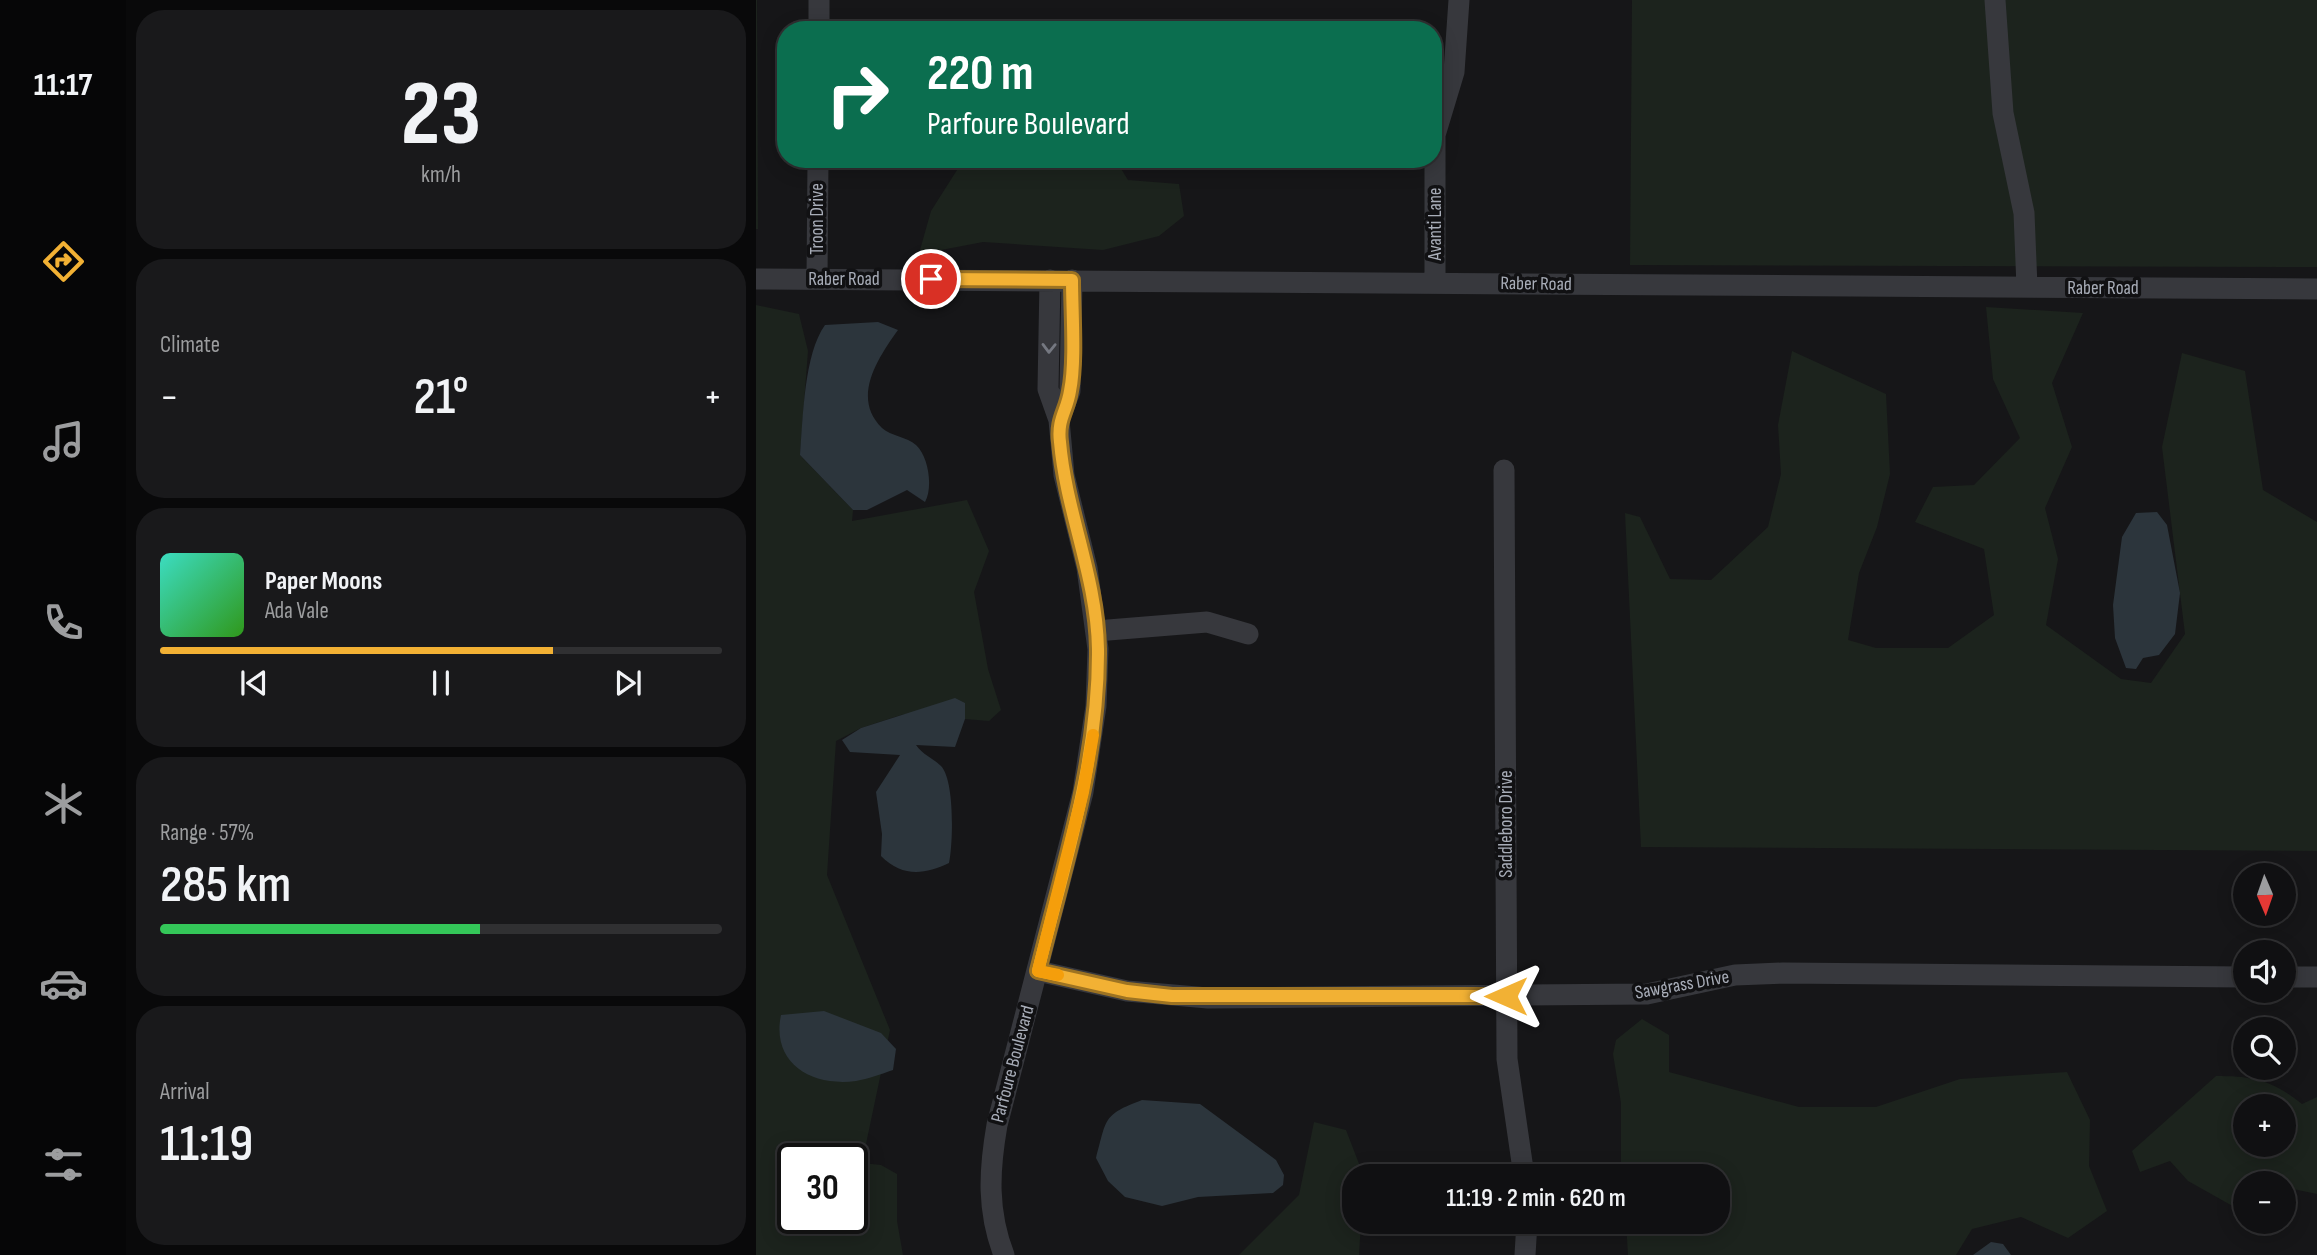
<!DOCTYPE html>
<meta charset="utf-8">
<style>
body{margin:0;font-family:"Sofia Sans Condensed",sans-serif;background:#19191b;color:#f1f3f6;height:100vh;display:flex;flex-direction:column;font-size:26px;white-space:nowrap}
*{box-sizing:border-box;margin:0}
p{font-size:23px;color:#9c9d9f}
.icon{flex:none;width:38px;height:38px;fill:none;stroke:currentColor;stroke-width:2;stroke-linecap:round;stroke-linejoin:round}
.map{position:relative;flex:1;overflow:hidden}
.sheet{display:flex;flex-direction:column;gap:10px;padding:10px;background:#09090a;width:630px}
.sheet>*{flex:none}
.hud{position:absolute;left:21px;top:21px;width:665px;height:147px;border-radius:28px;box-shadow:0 4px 18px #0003,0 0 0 2px #303032;background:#0b6e4f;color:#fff;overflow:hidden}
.needle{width:46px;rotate:178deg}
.fabs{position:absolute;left:1477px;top:863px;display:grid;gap:14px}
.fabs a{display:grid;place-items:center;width:63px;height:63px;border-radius:50%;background:#101012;box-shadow:0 4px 18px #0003,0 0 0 2px #303032;font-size:35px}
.speed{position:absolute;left:21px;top:1143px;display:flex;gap:14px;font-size:35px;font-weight:700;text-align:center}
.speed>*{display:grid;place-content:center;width:91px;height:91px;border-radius:50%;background:#101012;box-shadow:0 4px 18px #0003,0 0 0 2px #303032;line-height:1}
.speed .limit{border:4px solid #111;border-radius:10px;background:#fff;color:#111}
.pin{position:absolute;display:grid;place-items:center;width:60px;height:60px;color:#fff;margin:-30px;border:4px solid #fff;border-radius:50%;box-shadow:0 2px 7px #0007}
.me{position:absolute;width:77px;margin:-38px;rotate:270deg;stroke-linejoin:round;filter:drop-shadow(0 0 5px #0008)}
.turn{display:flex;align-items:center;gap:24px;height:147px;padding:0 35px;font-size:32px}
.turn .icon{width:91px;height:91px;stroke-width:2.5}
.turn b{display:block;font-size:49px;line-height:60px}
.big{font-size:52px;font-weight:600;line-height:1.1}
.sheet .card{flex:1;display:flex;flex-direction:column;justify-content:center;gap:10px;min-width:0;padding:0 24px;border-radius:28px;background:#19191b}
.sheet .dial{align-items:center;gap:0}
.dial b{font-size:91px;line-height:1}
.song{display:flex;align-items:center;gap:21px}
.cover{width:84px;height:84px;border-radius:10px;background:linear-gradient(135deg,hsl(170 70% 55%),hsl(110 70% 35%))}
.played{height:7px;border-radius:4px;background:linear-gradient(90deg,#f2b134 70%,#303032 70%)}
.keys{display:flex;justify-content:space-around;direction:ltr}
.heat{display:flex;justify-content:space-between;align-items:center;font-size:38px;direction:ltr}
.charge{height:10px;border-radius:5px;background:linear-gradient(90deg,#34c759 57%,#303032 0)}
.trip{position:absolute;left:586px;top:1164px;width:388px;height:70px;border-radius:28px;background:#101012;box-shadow:0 4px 18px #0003,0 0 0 2px #303032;font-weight:600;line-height:70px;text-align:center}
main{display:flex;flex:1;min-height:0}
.menu{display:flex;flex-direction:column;width:126px;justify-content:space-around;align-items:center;background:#060607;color:#9c9d9f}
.menu .icon{width:49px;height:49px}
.menu .current{color:#f2b134}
.menu b{font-size:32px;color:#f1f3f6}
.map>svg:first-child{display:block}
</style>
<main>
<nav class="menu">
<b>11:17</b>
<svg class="icon current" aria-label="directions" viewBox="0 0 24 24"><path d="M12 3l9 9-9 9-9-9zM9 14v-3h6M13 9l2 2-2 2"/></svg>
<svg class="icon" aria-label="music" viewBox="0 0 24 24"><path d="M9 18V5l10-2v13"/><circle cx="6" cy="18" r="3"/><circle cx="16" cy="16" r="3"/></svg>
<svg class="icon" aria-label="phone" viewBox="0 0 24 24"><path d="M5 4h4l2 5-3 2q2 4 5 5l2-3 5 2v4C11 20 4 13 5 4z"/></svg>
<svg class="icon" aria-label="climate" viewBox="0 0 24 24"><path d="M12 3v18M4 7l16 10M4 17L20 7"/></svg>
<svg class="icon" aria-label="car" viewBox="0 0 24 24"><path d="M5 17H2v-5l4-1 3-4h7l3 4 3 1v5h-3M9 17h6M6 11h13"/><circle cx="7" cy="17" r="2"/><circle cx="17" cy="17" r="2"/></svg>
<svg class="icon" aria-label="filters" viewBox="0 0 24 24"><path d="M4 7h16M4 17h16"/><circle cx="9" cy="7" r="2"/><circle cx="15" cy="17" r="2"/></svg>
</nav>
<section class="sheet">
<div class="card dial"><b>23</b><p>km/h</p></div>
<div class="card"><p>Climate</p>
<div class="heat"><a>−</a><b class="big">21°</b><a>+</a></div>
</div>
<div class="card">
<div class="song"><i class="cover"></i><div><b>Paper Moons</b><p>Ada Vale</p></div></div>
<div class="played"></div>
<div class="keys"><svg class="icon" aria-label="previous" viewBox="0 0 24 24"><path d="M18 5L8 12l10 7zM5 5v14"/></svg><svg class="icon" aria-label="pause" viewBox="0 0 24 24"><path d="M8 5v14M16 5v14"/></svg><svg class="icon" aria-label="next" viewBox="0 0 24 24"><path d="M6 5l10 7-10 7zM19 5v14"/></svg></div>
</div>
<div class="card"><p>Range · 57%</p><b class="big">285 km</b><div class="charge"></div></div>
<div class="card"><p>Arrival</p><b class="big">11:19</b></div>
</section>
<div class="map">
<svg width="1561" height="1255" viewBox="0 0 1561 1255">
<rect width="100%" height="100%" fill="#161618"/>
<path fill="#1c231d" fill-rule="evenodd" d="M0,0H1L2,229H0Z
M876,0H1561V267L874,265Z
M208,159H359L372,180L423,184L428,216L403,236L347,250L227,242L180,251L164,250L175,211Z
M0,305L43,314L52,351L44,455L97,510L96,521L211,500L233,551L218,592L232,669L245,710L233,721L209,719V703L145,715L105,728L80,741L71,875L134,1030L106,1163L125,1165L141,1174V1221L147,1255H0ZM37,1158H96V1218H37Z
M1230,307L1327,313L1296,383L1316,447L1289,508L1302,559L1290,625L1365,679L1395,683L1429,634L1406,447L1426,353L1489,371L1507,490L1561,522V851L885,847L869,513L884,517L914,579L955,580L1012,527L1025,474L1022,425L1036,351L1130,394L1134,474L1121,527L1103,573L1092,640L1120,648H1192L1238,615L1228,549L1159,522L1177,487L1218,485L1264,438L1237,379Z
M886,1019L913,1035V1072L1043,1107H1120L1204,1079L1311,1072L1334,1120L1333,1166L1351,1211L1312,1238L1265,1217L1216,1229L1200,1255H872L870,1222H962V1176H865V1103L857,1054L860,1040Z
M1460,1076C1497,1076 1516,1080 1546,1104L1561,1097V1194L1528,1187V1183H1489V1213L1432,1181L1414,1161L1384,1172L1376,1151ZM1489,1106H1528V1144H1489Z
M558,1122L590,1130L607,1174L598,1176V1222H605L603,1255H483L543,1195Z"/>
<path fill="#2c353c" d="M122,322L142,330C122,358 95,398 126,428C135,436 151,437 160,445C173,457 177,488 169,502L151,490L111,510H97L44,455C47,418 48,354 69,325Z
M1401,512L1411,525L1424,593L1419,634L1403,655L1387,658L1380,669L1370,668L1359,638L1357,605L1366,537L1380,513Z
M199,698L209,703V719L199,747L160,745C168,756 177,758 185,766C199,781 197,844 193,863C168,875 146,877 125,856L126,834L120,792L144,755L94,752L86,740L105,728Z
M68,1011L125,1033L140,1049L137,1070C125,1074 112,1079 100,1081C55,1087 15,1063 25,1015Z
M386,1100L444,1104L520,1160L528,1175L527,1185L517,1193L442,1197L406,1206L369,1197L352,1181L340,1158C351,1119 346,1115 386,1100Z
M1235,1242L1247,1244L1255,1255H1217Z"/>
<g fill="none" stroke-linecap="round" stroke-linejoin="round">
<path stroke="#37383d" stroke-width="21" d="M1239,0L1247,113L1268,213L1271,287
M63,30V0
M0,279L1561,289
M61,279L62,159
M679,282V135L698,72L703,0
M303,420L314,391L316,280
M748,470L751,1059L768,1176
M340,631L451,622L492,634
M282,971L371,991L452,998L891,994L979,975L1027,973L1489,977
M1528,977H1561
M248,1255C231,1211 233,1171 241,1125L327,792L340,706L342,649L331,568L308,475L303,420L292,389L294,280
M769,1255L771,1222"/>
</g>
<defs><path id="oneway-chevron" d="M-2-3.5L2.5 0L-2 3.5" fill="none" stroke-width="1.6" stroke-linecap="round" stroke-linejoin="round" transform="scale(1.75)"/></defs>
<use stroke="#757881" href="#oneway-chevron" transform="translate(293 348) rotate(91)"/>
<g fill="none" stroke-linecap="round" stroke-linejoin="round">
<defs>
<path id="route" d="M175,279L316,280C316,311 320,362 314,391C311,411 301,419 304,442C310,512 341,578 342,649C343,760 308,865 282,971L371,991L416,996H750"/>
</defs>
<use href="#route" stroke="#9d7322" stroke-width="18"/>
<use href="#route" stroke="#f2b134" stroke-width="12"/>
<path stroke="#f59e0b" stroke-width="12" d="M302,975L282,971L327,792L337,735"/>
</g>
<g text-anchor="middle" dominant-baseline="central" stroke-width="7" stroke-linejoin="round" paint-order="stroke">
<g font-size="19" fill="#a8adb8" stroke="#111113">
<text transform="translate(61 219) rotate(-90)">Troon Drive</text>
<text transform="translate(679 224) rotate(-90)">Avanti Lane</text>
<text x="88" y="279">Raber Road</text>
<text transform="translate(780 284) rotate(1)">Raber Road</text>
<text x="1347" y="288">Raber Road</text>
<text transform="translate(750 824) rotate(-90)">Saddleboro Drive</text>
<text transform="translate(926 985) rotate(-10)">Sawgrass Drive</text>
<text transform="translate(257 1064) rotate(-75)">Parfoure Boulevard</text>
</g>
</g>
</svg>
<div class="fabs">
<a><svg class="needle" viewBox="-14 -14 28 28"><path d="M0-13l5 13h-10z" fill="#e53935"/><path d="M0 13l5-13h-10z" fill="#9c9d9f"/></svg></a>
<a><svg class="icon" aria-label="sound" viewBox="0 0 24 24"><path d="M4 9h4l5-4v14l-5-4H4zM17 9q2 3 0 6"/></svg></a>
<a><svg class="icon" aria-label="search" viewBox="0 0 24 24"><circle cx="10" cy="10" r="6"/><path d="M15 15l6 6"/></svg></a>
<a>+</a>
<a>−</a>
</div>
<div class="speed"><div class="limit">30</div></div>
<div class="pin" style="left:175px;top:279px;background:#d93025"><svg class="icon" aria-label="arrive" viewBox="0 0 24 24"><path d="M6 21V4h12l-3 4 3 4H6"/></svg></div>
<svg class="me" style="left:750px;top:996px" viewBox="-20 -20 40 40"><path d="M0-17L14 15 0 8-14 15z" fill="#f2b134" stroke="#fff" stroke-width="4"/></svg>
<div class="trip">11:19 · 2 min · 620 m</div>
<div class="hud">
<div class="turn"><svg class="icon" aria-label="right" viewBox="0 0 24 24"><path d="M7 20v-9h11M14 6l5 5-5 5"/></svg><div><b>220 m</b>Parfoure Boulevard</div></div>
</div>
</div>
</main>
